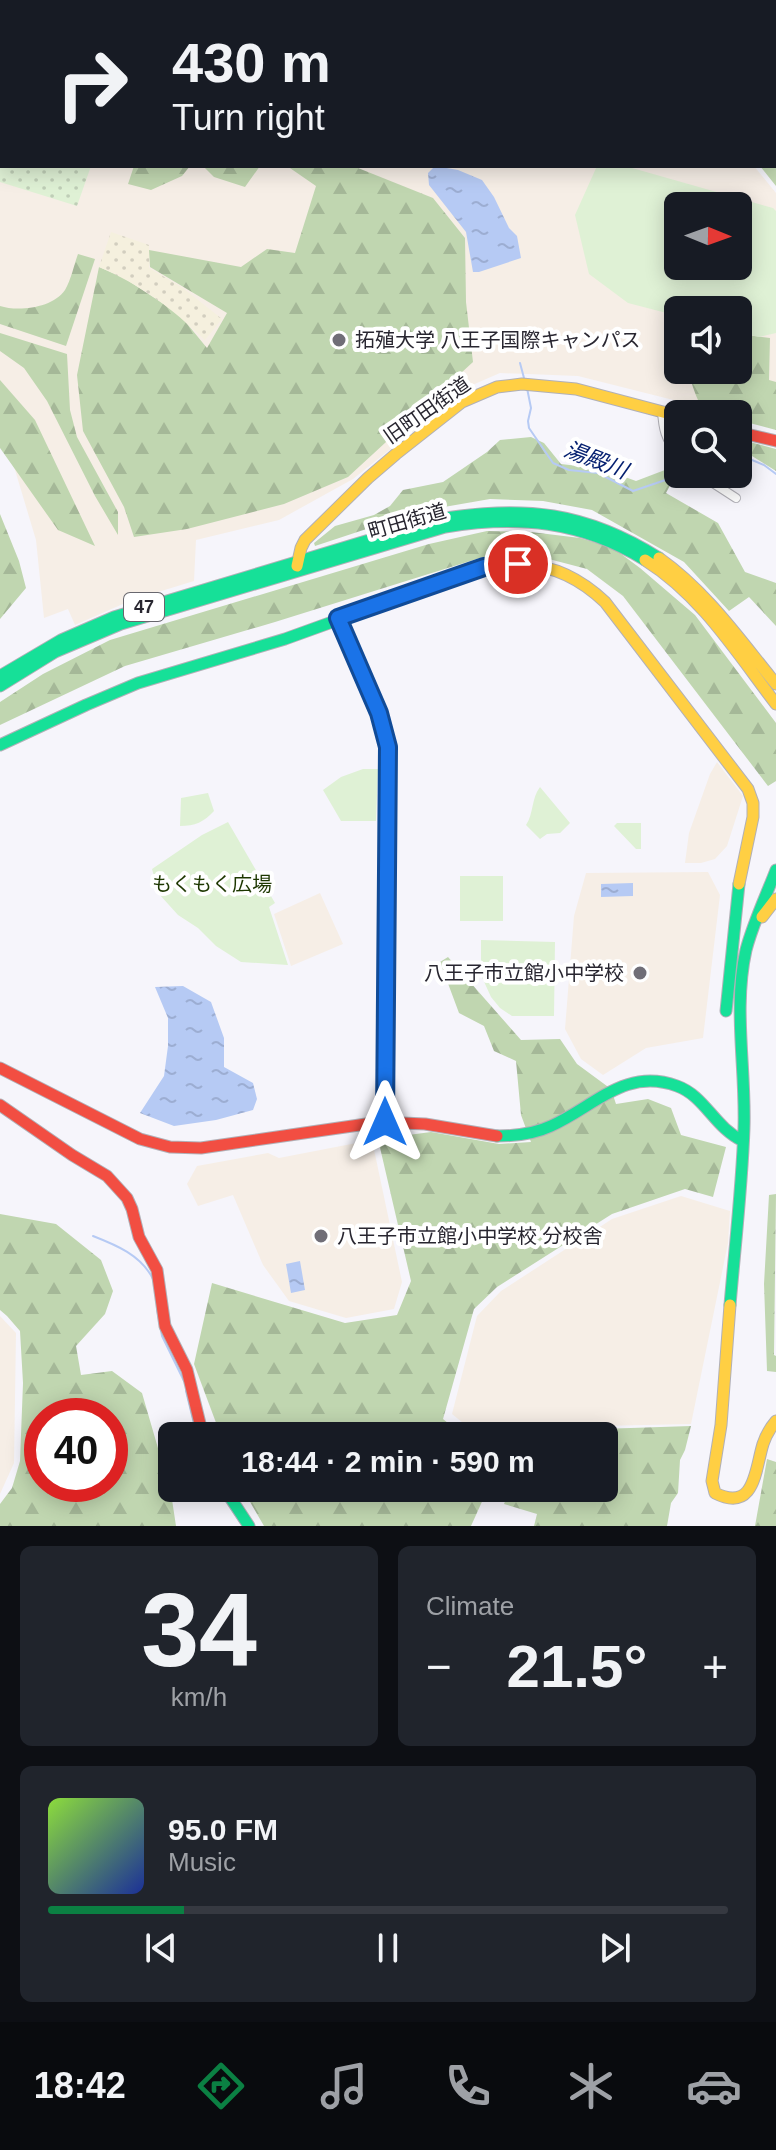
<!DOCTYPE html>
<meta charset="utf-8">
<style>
body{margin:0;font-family:Helvetica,"Noto Sans JP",sans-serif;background:#20242c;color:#f1f3f6;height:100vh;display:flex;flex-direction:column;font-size:30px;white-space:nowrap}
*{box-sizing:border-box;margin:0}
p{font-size:26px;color:#9ea1a6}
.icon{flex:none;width:44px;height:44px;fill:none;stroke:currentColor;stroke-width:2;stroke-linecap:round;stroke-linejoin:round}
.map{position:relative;height:1526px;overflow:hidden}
.details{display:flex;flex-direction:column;gap:20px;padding:20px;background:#0d0f14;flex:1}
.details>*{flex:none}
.banner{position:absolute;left:0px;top:0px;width:776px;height:168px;box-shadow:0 4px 20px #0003;background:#171b24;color:#f1f3f6;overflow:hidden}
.needle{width:52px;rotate:91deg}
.tools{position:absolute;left:664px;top:192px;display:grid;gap:16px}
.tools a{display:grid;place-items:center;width:88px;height:88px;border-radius:12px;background:#171b24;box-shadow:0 4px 20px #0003;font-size:40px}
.speed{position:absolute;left:24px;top:1398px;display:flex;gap:16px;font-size:40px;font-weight:700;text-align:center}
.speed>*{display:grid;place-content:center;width:104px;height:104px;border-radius:50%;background:#171b24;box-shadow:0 4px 20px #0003;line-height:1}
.speed .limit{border:12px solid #d22;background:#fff;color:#111}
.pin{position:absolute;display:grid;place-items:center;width:68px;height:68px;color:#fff;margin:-34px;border:4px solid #fff;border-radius:50%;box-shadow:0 2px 8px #0007}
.me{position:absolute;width:88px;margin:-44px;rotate:0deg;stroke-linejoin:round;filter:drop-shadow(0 0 6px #0008)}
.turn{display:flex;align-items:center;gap:28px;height:168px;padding:0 40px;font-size:36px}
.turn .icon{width:104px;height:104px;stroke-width:2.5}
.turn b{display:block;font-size:56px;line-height:68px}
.big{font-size:60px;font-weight:700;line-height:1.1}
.details .widget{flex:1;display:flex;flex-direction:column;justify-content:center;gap:12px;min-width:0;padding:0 28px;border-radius:12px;background:#20242c}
.details .dial{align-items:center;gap:0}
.dial b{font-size:104px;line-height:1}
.song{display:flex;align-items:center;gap:24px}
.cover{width:96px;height:96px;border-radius:12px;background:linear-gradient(135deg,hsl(90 70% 55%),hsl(230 70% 35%))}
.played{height:8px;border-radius:4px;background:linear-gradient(90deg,#0b8043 20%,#363941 20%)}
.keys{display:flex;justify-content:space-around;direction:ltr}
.heat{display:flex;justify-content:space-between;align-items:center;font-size:44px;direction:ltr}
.details .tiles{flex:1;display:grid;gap:20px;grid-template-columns:1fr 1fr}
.widget:last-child{grid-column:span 2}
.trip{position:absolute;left:158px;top:1422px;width:460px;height:80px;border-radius:12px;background:#171b24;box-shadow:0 4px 20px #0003;font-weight:700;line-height:80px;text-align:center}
.tab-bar{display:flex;height:128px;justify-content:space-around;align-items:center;background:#090b0e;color:#9ea1a6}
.tab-bar .icon{width:56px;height:56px}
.tab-bar .on{color:#0b8043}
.tab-bar b{font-size:36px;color:#f1f3f6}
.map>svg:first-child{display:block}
</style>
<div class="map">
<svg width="776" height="1526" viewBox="0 0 776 1526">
<defs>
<pattern id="grass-dots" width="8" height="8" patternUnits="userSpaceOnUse" patternTransform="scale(2)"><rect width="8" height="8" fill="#dff1d5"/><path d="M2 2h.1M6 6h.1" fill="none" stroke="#bfceb7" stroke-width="1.8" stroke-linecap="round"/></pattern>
<pattern id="forest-firs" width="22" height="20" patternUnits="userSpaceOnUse" patternTransform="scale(2)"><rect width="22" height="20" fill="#c0d6b0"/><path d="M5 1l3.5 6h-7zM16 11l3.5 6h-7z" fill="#a5b898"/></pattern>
<pattern id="sand-dots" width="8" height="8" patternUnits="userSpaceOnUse" patternTransform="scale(2)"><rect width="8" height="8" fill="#f5f0de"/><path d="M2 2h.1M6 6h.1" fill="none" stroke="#d2cebf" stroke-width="1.8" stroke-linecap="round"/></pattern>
<pattern id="water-ripples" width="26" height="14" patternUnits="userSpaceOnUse" patternTransform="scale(2)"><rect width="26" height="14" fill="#b6caf4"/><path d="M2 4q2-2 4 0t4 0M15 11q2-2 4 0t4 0" fill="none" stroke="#9cadd2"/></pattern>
</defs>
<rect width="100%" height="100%" fill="#f6f5fb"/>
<path fill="#f6eee6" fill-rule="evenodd" d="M0,0H469L475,2H2V166H754L776,193V426L738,414H729L578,376L500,373L470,386L353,479L279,520L196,540L194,581L132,600L75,625L68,609L44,618L36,540L0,420ZM678,206H738V266H678ZM678,310H738V370H678Z
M717,762L743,796L727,846L715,859L701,863H685L689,833L710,774Z
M708,872L720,895L703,1038L646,1048L603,1075L581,1059L565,1029L574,916L586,873Z
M320,893L343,944L291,966L274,914Z
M372,1140L402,1282L394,1309L346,1318L289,1301L263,1265L233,1195L198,1206L187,1184L197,1166L268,1153L279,1158Z
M681,1196L730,1211L728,1243L691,1424L599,1426L573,1436H479L452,1414L477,1316L501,1291L612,1219Z
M0,1316L16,1333L14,1463L0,1494Z"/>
<path fill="url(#grass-dots)" d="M0,108L2,109V166H91L77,206L0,182Z"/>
<path fill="url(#forest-firs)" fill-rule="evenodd" d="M488,0H752L758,2H494Z
M774,17L776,19V186L760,166H774Z
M134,166H190L182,176L151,190L128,184Z
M203,166H260L245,187L214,177Z
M287,166H353L433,198L465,238L466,302L473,362L348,477L284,504L187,529L134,537L124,507L83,431L77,375L99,267L124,278L179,314L207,348L227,313L150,267L149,250L241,267L267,249L295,253L316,186Z
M78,254L95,259L66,346L0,324V306C18,312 53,308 65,290C71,280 74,265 78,254Z
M0,333L67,354L70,410L77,437L118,512V535L95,496L47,401L24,368L0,351Z
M738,334L770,338L769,380L776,382V430L738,420V414C705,414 701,413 691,381L697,370H738Z
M0,380L35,420L95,546L58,530L0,448Z
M531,437L544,443L561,464L603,469L636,481L678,465V470L666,493L718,523L745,572L776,583V626L749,597L729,611L684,562L592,510L543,501L490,499L421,511L315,546L314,543L335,526L374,515L390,506L403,490L443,482L487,452L500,440Z
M738,439L776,449V471L744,451L738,455Z
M0,514L19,561L26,588L0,619Z
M487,531L531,532L580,538L613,548L640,568L695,615L776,723V781L768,786L623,596L587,569L545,558L483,557L275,622L125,666L0,725V702L43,674L110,640L429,544Z
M448,957L521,1040L560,1039L577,1064L611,1089L616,1104L648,1099L671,1108L681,1135L726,1147L713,1197L685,1189L612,1214L497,1287L474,1309L443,1419L464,1436H221L194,1364L212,1283L345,1323L397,1315L411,1281L378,1139L431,1132L499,1144L531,1142L521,1115L516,1061L494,1051L484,1026L459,1013L440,962Z
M776,1194L774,1355L776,1356V1372L767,1371L764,1284L769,1195Z
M0,1214L56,1224L101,1260L113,1291L105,1314L76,1346L81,1375L112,1371L142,1393L171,1493L176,1526H0V1504L12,1488L20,1461L23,1383L20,1331L7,1316L0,1310ZM42,1416H110V1484H42Z
M691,1426L685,1450L680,1460L678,1493L671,1503L667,1526H534L537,1514L504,1504L506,1499L485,1495L471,1526H264L242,1488H604V1436H581L600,1429Z
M767,1459L776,1462V1526H755Z"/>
<path fill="url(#sand-dots)" d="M111,232L149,245V268L183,288L222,319L205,340C170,307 143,286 99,267Z"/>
<path fill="#dff1d5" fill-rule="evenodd" d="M597,166H625L773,208L776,211V333L759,337L738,332V310H678V316L628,303L589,274L575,215ZM678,206H738V266H678Z
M363,769H378L376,821H341L323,790L341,777Z
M540,787L570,823L560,833L547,834L540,839L526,825C534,813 531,799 540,787Z
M208,793L214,811C204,822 195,826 180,826L181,798Z
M228,822L275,903L269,907L288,965L241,962L216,946L198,928L178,915L159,894L152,869L202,835Z
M617,823H641V849H636L614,826Z
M460,876H503V921H460Z
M481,940L555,942L554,1016H512L500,1008L491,997L481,975Z"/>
<path fill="url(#water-ripples)" d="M435,166L458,170L482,180L494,197L509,228L517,236L521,258L479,272H473L466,232L429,185L428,173Z
M633,883V896L601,897V884Z
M183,986L211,1002L224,1038V1067L253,1083L257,1099L253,1110L216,1120L174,1126L140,1113L164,1076L168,1046V1018L155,987Z
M300,1261L305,1290L291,1293L286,1264Z"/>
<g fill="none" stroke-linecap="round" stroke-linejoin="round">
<path stroke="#b6caf4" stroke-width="2" d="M520,363L524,378
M527,388L531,408L528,421L529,428L553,463L569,470L598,473L633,491L683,474
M738,454L764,465L776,474
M93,1236C116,1245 141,1255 153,1279
M157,1309L162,1336L184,1381
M186,1391L197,1436
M221,1494L240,1522"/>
<path stroke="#cdccd2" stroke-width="14" stroke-dasharray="14 7" stroke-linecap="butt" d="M705,0L706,2
M744,0L745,2
M774,50L776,53
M774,120L776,124"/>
<defs>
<path id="street" d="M662,411C663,427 665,441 678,452
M699,474L736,498"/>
<path id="fast" d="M338,618L379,713L388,747L385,1122
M0,676L61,640L114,617L439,519C524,505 586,512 659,558
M0,686L55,652L121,624L445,527C518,515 581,521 645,560
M0,745L86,705L138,683L285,639L357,613
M726,1011L739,884
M497,1136C516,1136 534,1134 551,1126C594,1107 625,1067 677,1086C705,1096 714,1127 743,1141
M730,1305C735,1246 742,1187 744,1128C746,1069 733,1008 746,950C753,923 766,896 776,870
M224,1488L249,1526"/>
<path id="slow" d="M659,558C707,592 740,640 776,684
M645,560C701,595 737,653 776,704
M297,566L301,548L305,540L368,478L396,454L462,402L497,387L522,384L576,389L678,416
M357,613C384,603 411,592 438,583C502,560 551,551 605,602L748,789L753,803V817L739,884
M762,917L776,899
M730,1305L721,1425L712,1481L715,1493C755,1513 755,1470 763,1444C766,1435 770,1428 776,1421"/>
<path id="jam" d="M738,432L776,441
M0,1068L140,1139L170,1147L201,1148L380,1122L425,1124L497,1136
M0,1105L72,1155L107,1176L127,1198L132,1209L139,1237L157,1270L165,1326L187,1370L203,1436"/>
</defs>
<use href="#street" stroke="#b1b0b7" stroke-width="10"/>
<use href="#fast" stroke="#b1b0b7" stroke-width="13"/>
<use href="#slow" stroke="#b1b0b7" stroke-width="13"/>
<use href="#jam" stroke="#b1b0b7" stroke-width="13"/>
<use href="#street" stroke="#fefefe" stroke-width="8"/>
<use href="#fast" stroke="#16e098" stroke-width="11"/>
<use href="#slow" stroke="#ffcf43" stroke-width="11"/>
<use href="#jam" stroke="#f24e42" stroke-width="11"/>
</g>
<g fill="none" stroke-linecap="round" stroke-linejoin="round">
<defs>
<path id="route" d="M385,1122L388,747L379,713L338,618L484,567L518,564"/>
</defs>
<use href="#route" stroke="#114b97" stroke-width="20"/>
<use href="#route" stroke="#1a73e8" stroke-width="14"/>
</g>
<g fill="#706e77" stroke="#fff" stroke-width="3">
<circle cx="339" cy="340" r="8"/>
<circle cx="640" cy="973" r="8"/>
<circle cx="321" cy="1236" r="8"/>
</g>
<g text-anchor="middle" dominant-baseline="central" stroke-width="8" stroke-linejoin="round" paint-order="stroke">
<rect fill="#fff" stroke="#68676e" stroke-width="2" x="124" y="593" width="40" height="28" rx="6"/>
<g font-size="18" font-weight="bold" fill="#282630">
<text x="144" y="607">47</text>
</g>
<g font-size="20" fill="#282630" stroke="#fff" text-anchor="start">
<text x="355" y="340">拓殖大学 八王子国際キャンパス</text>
<text x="624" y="973" text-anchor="end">八王子市立館小中学校</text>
<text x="337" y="1236">八王子市立館小中学校 分校舎</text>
</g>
<g font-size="20" fill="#282630" stroke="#fff">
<text transform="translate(427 410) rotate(-35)">旧町田街道</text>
<text transform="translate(407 521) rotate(-16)">町田街道</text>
</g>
<g font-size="20" fill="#1d3700" stroke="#fff">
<text x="212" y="884">もくもく広場</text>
</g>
<g font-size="22" font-style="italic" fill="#062171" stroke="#fff">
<text transform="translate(596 460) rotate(21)">湯殿川</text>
</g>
</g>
</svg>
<div class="tools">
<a><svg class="needle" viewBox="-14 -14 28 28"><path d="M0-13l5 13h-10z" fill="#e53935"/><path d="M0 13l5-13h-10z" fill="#9ea1a6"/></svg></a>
<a><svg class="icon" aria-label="sound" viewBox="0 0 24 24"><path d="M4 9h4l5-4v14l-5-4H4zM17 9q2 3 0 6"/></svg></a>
<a><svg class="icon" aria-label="search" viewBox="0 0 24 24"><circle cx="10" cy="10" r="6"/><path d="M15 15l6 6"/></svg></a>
</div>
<div class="speed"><div class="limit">40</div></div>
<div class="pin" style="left:518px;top:564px;background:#d93025"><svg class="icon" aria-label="arrive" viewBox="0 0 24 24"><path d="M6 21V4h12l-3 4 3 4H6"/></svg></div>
<svg class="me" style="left:385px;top:1122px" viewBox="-20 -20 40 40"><path d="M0-17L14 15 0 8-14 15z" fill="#1a73e8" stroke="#fff" stroke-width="4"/></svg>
<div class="trip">18:44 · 2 min · 590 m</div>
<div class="banner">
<div class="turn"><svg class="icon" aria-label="right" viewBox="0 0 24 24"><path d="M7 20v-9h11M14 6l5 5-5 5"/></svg><div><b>430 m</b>Turn right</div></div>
</div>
</div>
<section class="details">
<div class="tiles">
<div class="widget dial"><b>34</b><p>km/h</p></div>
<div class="widget"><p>Climate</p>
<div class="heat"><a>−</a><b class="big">21.5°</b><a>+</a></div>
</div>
<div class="widget">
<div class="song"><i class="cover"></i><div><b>95.0 FM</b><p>Music</p></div></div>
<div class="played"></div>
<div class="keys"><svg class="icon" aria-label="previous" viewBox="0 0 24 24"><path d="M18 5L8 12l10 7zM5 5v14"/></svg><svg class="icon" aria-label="pause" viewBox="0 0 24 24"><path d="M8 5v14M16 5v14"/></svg><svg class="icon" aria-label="next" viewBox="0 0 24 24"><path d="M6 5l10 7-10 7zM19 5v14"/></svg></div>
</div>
</div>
</section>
<nav class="tab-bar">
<b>18:42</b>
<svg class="icon on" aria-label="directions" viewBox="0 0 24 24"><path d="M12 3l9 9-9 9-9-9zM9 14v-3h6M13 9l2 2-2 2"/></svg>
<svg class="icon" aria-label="music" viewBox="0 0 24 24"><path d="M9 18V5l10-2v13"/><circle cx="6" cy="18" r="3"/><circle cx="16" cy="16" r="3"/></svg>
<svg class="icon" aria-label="phone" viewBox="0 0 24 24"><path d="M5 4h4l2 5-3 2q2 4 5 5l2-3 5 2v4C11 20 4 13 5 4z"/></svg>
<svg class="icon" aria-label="climate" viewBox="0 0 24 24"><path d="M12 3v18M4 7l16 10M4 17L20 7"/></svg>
<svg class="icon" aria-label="car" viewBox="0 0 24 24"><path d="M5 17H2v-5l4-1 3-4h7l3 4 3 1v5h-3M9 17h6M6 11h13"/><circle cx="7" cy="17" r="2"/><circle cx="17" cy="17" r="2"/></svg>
</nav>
